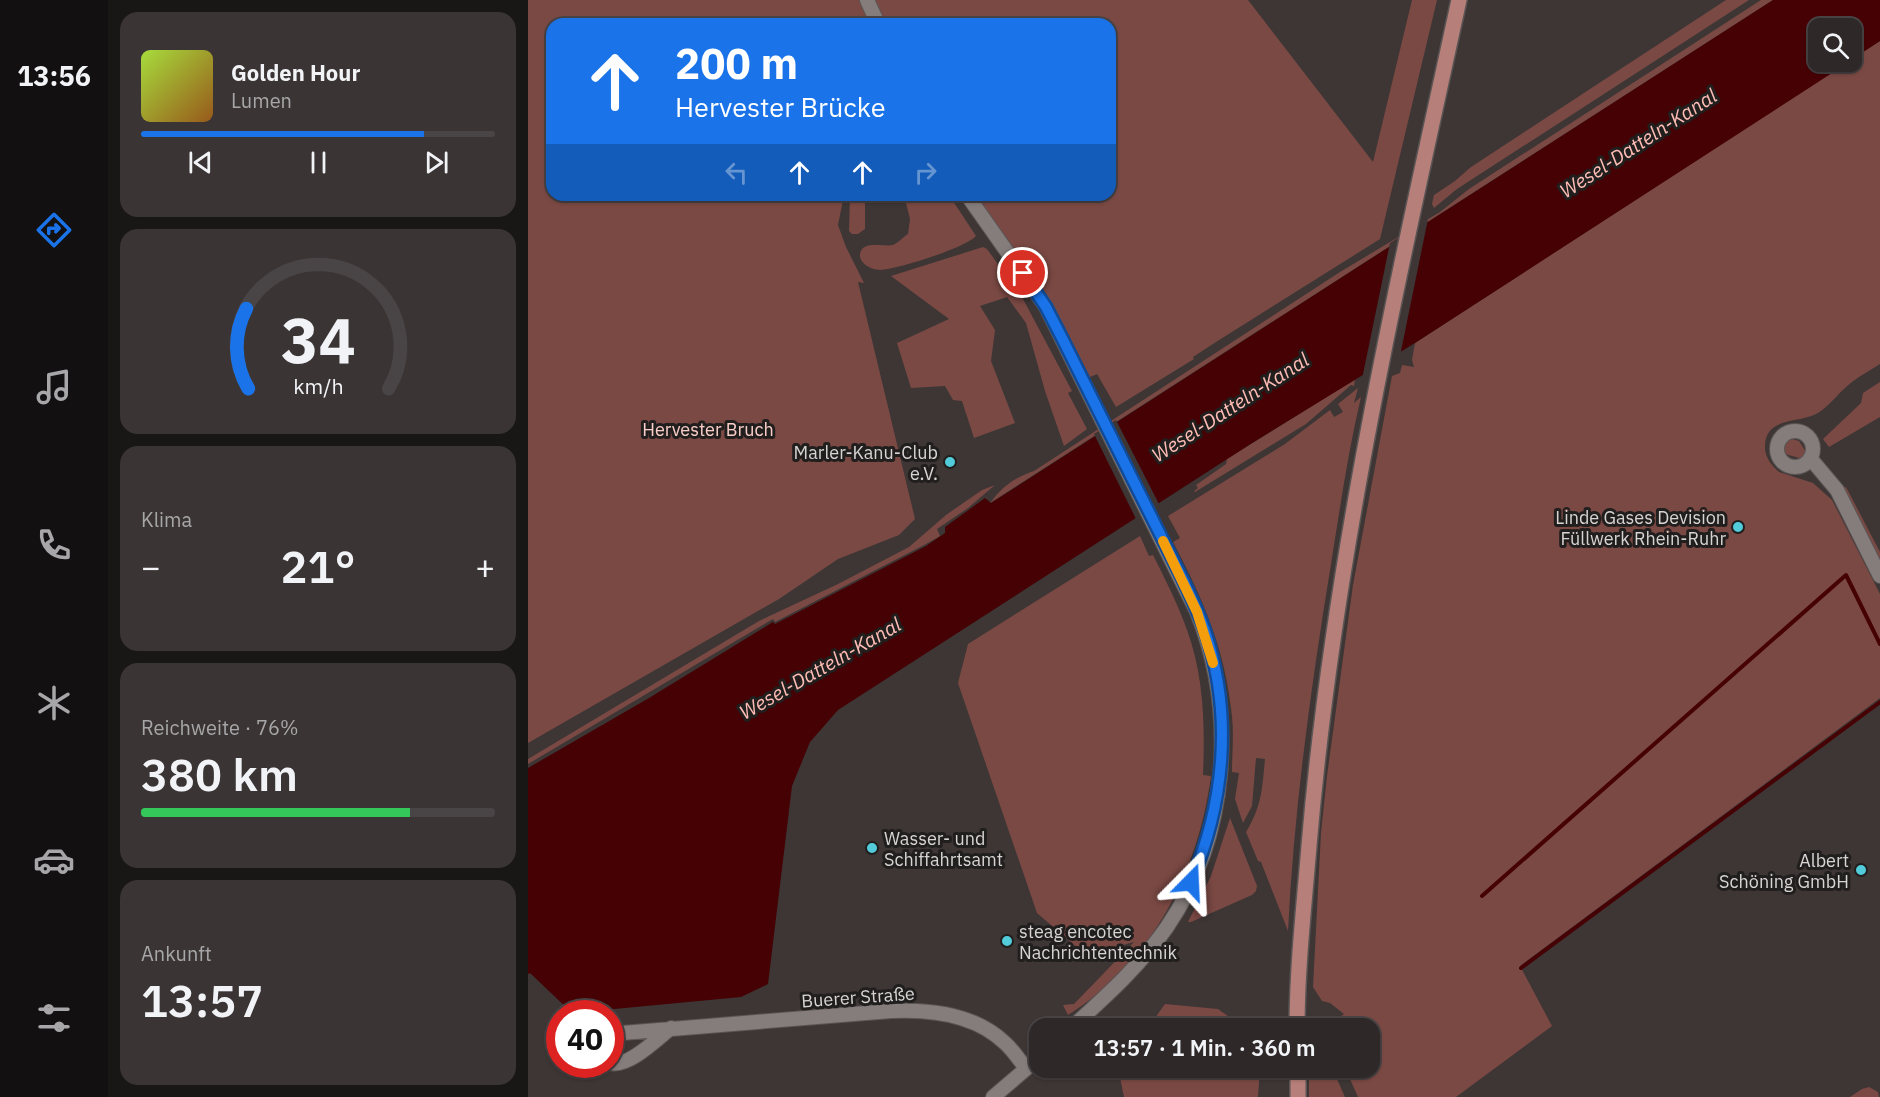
<!DOCTYPE html>
<html lang="de">
<meta charset="utf-8">
<style>
body{margin:0;font-family:"IBM Plex Sans",sans-serif;background:#3a3434;color:#f1f3f6;height:100vh;display:flex;flex-direction:column;font-size:22px;white-space:nowrap}
*{box-sizing:border-box;margin:0}
p{font-size:20px;color:#a7a6a8}
.icon{flex:none;width:33px;height:33px;fill:none;stroke:currentColor;stroke-width:2;stroke-linecap:round;stroke-linejoin:round}
.map{position:relative;flex:1;overflow:hidden}
.drawer{display:flex;flex-direction:column;gap:12px;padding:12px;background:#191616;width:420px}
.drawer>*{flex:none}
.guide{position:absolute;left:18px;top:18px;width:570px;height:183px;border-radius:18px;box-shadow:0 2px 4px #0004,0 0 0 2px #494445;background:#1a73e8;color:#fff;overflow:hidden}
.tools{position:absolute;left:1280px;top:18px;display:grid;gap:12px}
.tools a{display:grid;place-items:center;width:54px;height:54px;border-radius:12px;background:#2e2828;box-shadow:0 2px 4px #0004,0 0 0 2px #494445;font-size:30px}
.speed{position:absolute;left:18px;top:1000px;display:flex;gap:12px;font-size:30px;font-weight:700;text-align:center}
.speed>*{display:grid;place-content:center;width:78px;height:78px;border-radius:50%;background:#2e2828;box-shadow:0 2px 4px #0004,0 0 0 2px #494445;line-height:1}
.speed .limit{border:9px solid #d22;background:#fff;color:#111}
.pin{position:absolute;display:grid;place-items:center;width:51px;height:51px;color:#fff;margin:-26px;border:3px solid #fff;border-radius:50%;box-shadow:0 2px 6px #0007}
.me{position:absolute;width:66px;margin:-33px;rotate:21deg;stroke-linejoin:round;filter:drop-shadow(0 0 4px #0008)}
.turn{display:flex;align-items:center;gap:21px;height:126px;padding:0 30px;font-size:27px}
.turn .icon{width:78px;height:78px;stroke-width:2.5}
.turn b{display:block;font-size:42px;line-height:51px}
.lanes{display:flex;align-items:center;height:57px;padding:0 30px;background:#0003;justify-content:center;gap:30px;direction:ltr}
.lanes .off{opacity:.35}
.big{font-size:45px;font-weight:600;line-height:1.1}
.drawer .tile{flex:1;display:flex;flex-direction:column;justify-content:center;gap:9px;min-width:0;padding:0 21px;border-radius:18px;background:#3a3434}
.drawer .dial{align-items:center;gap:0}
.dial svg{height:156px;overflow:visible;fill:none;stroke:#494445;stroke-width:7;stroke-linecap:round;text-anchor:middle}
.dial text{fill:#f1f3f6;stroke:none}
.song{display:flex;align-items:center;gap:18px}
.cover{width:72px;height:72px;border-radius:9px;background:linear-gradient(135deg,hsl(80 70% 55%),hsl(30 70% 35%))}
.played{height:6px;border-radius:3px;background:linear-gradient(90deg,#1a73e8 80%,#494445 80%)}
.keys{display:flex;justify-content:space-around;direction:ltr}
.heat{display:flex;justify-content:space-between;align-items:center;font-size:33px;direction:ltr}
.charge{height:9px;border-radius:4px;background:linear-gradient(90deg,#34c759 76%,#494445 0)}
.trip{position:absolute;left:501px;top:1018px;width:351px;height:60px;border-radius:18px;background:#2e2828;box-shadow:0 2px 4px #0004,0 0 0 2px #494445;font-weight:600;line-height:60px;text-align:center}
main{display:flex;flex:1;min-height:0}
.tab-bar{display:flex;flex-direction:column;width:108px;justify-content:space-around;align-items:center;background:#121010;color:#a7a6a8}
.tab-bar .icon{width:42px;height:42px}
.tab-bar .on{color:#1a73e8}
.tab-bar b{font-size:27px;color:#f1f3f6}
.map>svg:first-child{display:block}
</style>
<main>
<nav class="tab-bar">
<b>13:56</b>
<svg class="icon on" aria-label="directions" viewBox="0 0 24 24"><path d="M12 3l9 9-9 9-9-9zM9 14v-3h6M13 9l2 2-2 2"/></svg>
<svg class="icon" aria-label="music" viewBox="0 0 24 24"><path d="M9 18V5l10-2v13"/><circle cx="6" cy="18" r="3"/><circle cx="16" cy="16" r="3"/></svg>
<svg class="icon" aria-label="phone" viewBox="0 0 24 24"><path d="M5 4h4l2 5-3 2q2 4 5 5l2-3 5 2v4C11 20 4 13 5 4z"/></svg>
<svg class="icon" aria-label="climate" viewBox="0 0 24 24"><path d="M12 3v18M4 7l16 10M4 17L20 7"/></svg>
<svg class="icon" aria-label="car" viewBox="0 0 24 24"><path d="M5 17H2v-5l4-1 3-4h7l3 4 3 1v5h-3M9 17h6M6 11h13"/><circle cx="7" cy="17" r="2"/><circle cx="17" cy="17" r="2"/></svg>
<svg class="icon" aria-label="filters" viewBox="0 0 24 24"><path d="M4 7h16M4 17h16"/><circle cx="9" cy="7" r="2"/><circle cx="15" cy="17" r="2"/></svg>
</nav>
<section class="drawer">
<div class="tile">
<div class="song"><i class="cover"></i><div><b>Golden Hour</b><p>Lumen</p></div></div>
<div class="played"></div>
<div class="keys"><svg class="icon" aria-label="previous" viewBox="0 0 24 24"><path d="M18 5L8 12l10 7zM5 5v14"/></svg><svg class="icon" aria-label="pause" viewBox="0 0 24 24"><path d="M8 5v14M16 5v14"/></svg><svg class="icon" aria-label="next" viewBox="0 0 24 24"><path d="M6 5l10 7-10 7zM19 5v14"/></svg></div>
</div>
<div class="tile dial"><svg viewBox="0 0 100 80">
<path d="M14 69A42 42 0 1 1 86 69"/>
<path d="M14 69A42 42 0 0 1 13 28" stroke="#1a73e8"/>
<text x="50" y="56" font-size="32" font-weight="700">34</text>
<text x="50" y="72" font-size="11">km/h</text>
</svg></div>
<div class="tile"><p>Klima</p>
<div class="heat"><a>−</a><b class="big">21°</b><a>+</a></div>
</div>
<div class="tile"><p>Reichweite · 76%</p><b class="big">380 km</b><div class="charge"></div></div>
<div class="tile"><p>Ankunft</p><b class="big">13:57</b></div>
</section>
<div class="map">
<svg width="1352" height="1097" viewBox="0 0 1352 1097">
<rect width="100%" height="100%" fill="#3d3635"/>
<path fill="#7b4944" d="M0,0H720L845,162L884,0H909L852,239L688,342L665,357L666,359L588,407L569,374L562,377L521,300L447,195H582V24H24V195H316L310,225L318,247L336,283L330,282L387,519L371,535L310,559L251,599L0,743Z
M1198,0H1221L929,189L906,208L904,204L906,195L927,181L943,167Z
M1233,0H1245L462,503C475,486 486,478 506,471L812,272L912,212L941,189Z
M1352,41V364C1343,370 1333,375 1324,382C1313,390 1305,402 1293,411C1275,425 1236,414 1237,448C1237,457 1244,466 1251,472L1285,483L1304,500L1352,594V698L992,966L1024,1026L928,1097H830L817,1068H842V1029L799,1028L816,1014L802,1003L794,1001L785,987L793,833L799,776L825,585L864,376L872,373L874,365L886,367L884,360L887,343Z
M322,195H337V229L330,234H324L321,231Z
M376,195H421L448,236C437,248 370,269 352,270C344,270 331,264 332,254C334,240 355,247 365,245C370,243 375,237 380,234L382,219Z
M455,247L459,249L495,299L544,391L540,393L559,429L536,446L517,391L498,323L479,297L452,306L467,330L463,361L487,423L446,438L434,401L425,400L417,386L383,388L369,343L421,319L363,276Z
M827,379L826,386L823,385L778,424L667,492L666,491L670,488L668,485L698,464L699,459Z
M1352,382V417L1301,447L1295,439L1333,403L1335,393Z
M830,388L826,403L833,397C820,452 812,508 803,564C783,686 766,808 760,931L733,862L730,861L718,832C734,806 734,789 737,759L728,758L724,806L715,823L707,799L711,773L704,772C704,754 706,735 704,716C697,649 676,601 645,542L652,538L640,516L757,444L802,410L806,417L815,412L810,404Z
M1261,438L1271,441L1278,452L1275,459L1257,454L1256,444Z
M467,485L440,508L409,529L412,536L398,544L247,622L245,619L0,764V759L231,621L310,584L381,547L418,515L454,490Z
M1318,487L1352,552V559L1315,488Z
M612,536L621,556L625,555C637,579 650,604 659,630C676,676 677,726 675,775L683,776C670,872 624,963 540,1015L535,1005L546,1004L606,942L558,955L509,913L430,683L440,644Z
M702,818L729,886L728,891L724,895L663,922H660L683,876Z
M637,1004L690,1009L718,1029H619Z
M590,1068H732L730,1097H596Z
M781,1068H804L817,1097H781Z
M1341,1087L1350,1092L1351,1097H1322L1334,1089Z"/>
<path fill="#460104" d="M1245,0H1352V41L1323,60V28H1290V62H1321L887,343L721,445L310,710L282,742L264,786L240,984L213,997L44,1013L2,973L0,974V768L121,698L245,622L247,624L398,546L417,533V527L457,498L463,503Z"/>
<path fill="#3d3635" d="M900,219L872,356L834,379L862,243Z
M588,420L632,506L609,521L566,434Z"/>
<g fill="none" stroke-linecap="round" stroke-linejoin="round">
<path stroke="#460104" stroke-width="4" d="M954,896L1318,575L1352,644
M993,968L1352,702"/>
<defs>
<path id="minor" d="M339,0L350,24
M439,195L518,307L669,612C709,713 701,836 639,927C612,966 577,997 542,1029
M1249 449a18 18 0 1 1 36 0a18 18 0 1 1-36 0Z
M1282,458L1309,490L1352,576
M82,1034L363,1011C403,1009 447,1014 477,1043C485,1050 491,1060 498,1068
M82,1063C100,1068 129,1039 143,1028
M465,1097L512,1057"/>
<path id="major" d="M769,1029C769,968 776,907 781,846C805,560 870,280 931,0
M770,1068V1097"/>
</defs>
<use href="#minor" stroke="#5a5554" stroke-width="16"/>
<use href="#major" stroke="#5a5554" stroke-width="18"/>
<use href="#minor" stroke="#857d7c" stroke-width="14"/>
<use href="#major" stroke="#b77f79" stroke-width="15"/>
</g>
<g fill="none" stroke-linecap="round" stroke-linejoin="round">
<defs>
<path id="route" d="M495,273L518,307L534,338L655,580C663,597 671,613 677,631C705,714 697,802 663,882"/>
</defs>
<use href="#route" stroke="#114b97" stroke-width="15"/>
<use href="#route" stroke="#1a73e8" stroke-width="10"/>
<path stroke="#f59e0b" stroke-width="10" d="M635,541L669,612L685,663"/>
</g>
<g fill="#52cbda" stroke="#211e1e" stroke-width="2">
<circle cx="422" cy="462" r="6"/>
<circle cx="1210" cy="527" r="6"/>
<circle cx="344" cy="848" r="6"/>
<circle cx="1333" cy="870" r="6"/>
<circle cx="479" cy="941" r="6"/>
</g>
<g text-anchor="middle" dominant-baseline="central" stroke-width="6" stroke-linejoin="round" paint-order="stroke">
<g font-size="18" fill="#facec8" stroke="#211e1e">
<text x="180" y="429">Hervester Bruch</text>
</g>
<g font-size="18" fill="#d9d4d4" stroke="#211e1e" text-anchor="end">
<text x="410" y="452">Marler-Kanu-Club<tspan x="410" dy="21">e.V.</tspan></text>
<text x="1198" y="517">Linde Gases Devision<tspan x="1198" dy="21">Füllwerk Rhein-Ruhr</tspan></text>
<text x="356" y="838" text-anchor="start">Wasser- und<tspan x="356" dy="21">Schiffahrtsamt</tspan></text>
<text x="1321" y="860">Albert<tspan x="1321" dy="21">Schöning GmbH</tspan></text>
<text x="491" y="931" text-anchor="start">steag encotec<tspan x="491" dy="21">Nachrichtentechnik</tspan></text>
</g>
<g font-size="18" fill="#d9d4d4" stroke="#211e1e">
<text transform="translate(330 997) rotate(-4)">Buerer Straße</text>
</g>
<g font-size="20" font-style="italic" fill="#febcb4" stroke="#211e1e">
<text transform="translate(1110 143) rotate(-33)">Wesel-Datteln-Kanal</text>
<text transform="translate(702 407) rotate(-33)">Wesel-Datteln-Kanal</text>
<text transform="translate(292 668) rotate(-30)">Wesel-Datteln-Kanal</text>
</g>
</g>
</svg>
<div class="tools">
<a><svg class="icon" aria-label="search" viewBox="0 0 24 24"><circle cx="10" cy="10" r="6"/><path d="M15 15l6 6"/></svg></a>
</div>
<div class="speed"><div class="limit">40</div></div>
<div class="pin" style="left:495px;top:273px;background:#d93025"><svg class="icon" aria-label="arrive" viewBox="0 0 24 24"><path d="M6 21V4h12l-3 4 3 4H6"/></svg></div>
<svg class="me" style="left:663px;top:882px" viewBox="-20 -20 40 40"><path d="M0-17L14 15 0 8-14 15z" fill="#1a73e8" stroke="#fff" stroke-width="4"/></svg>
<div class="trip">13:57 · 1 Min. · 360 m</div>
<div class="guide">
<div class="turn"><svg class="icon" aria-label="ahead" viewBox="0 0 24 24"><path d="M12 20V5M6 11l6-6 6 6"/></svg><div><b>200 m</b>Hervester Brücke</div></div>
<div class="lanes"><svg class="icon off" aria-label="left" viewBox="0 0 24 24"><path d="M17 20v-9H6M10 6l-5 5 5 5"/></svg><svg class="icon" aria-label="ahead" viewBox="0 0 24 24"><path d="M12 20V5M6 11l6-6 6 6"/></svg><svg class="icon" aria-label="ahead" viewBox="0 0 24 24"><path d="M12 20V5M6 11l6-6 6 6"/></svg><svg class="icon off" aria-label="right" viewBox="0 0 24 24"><path d="M7 20v-9h11M14 6l5 5-5 5"/></svg></div>
</div>
</div>
</main>
